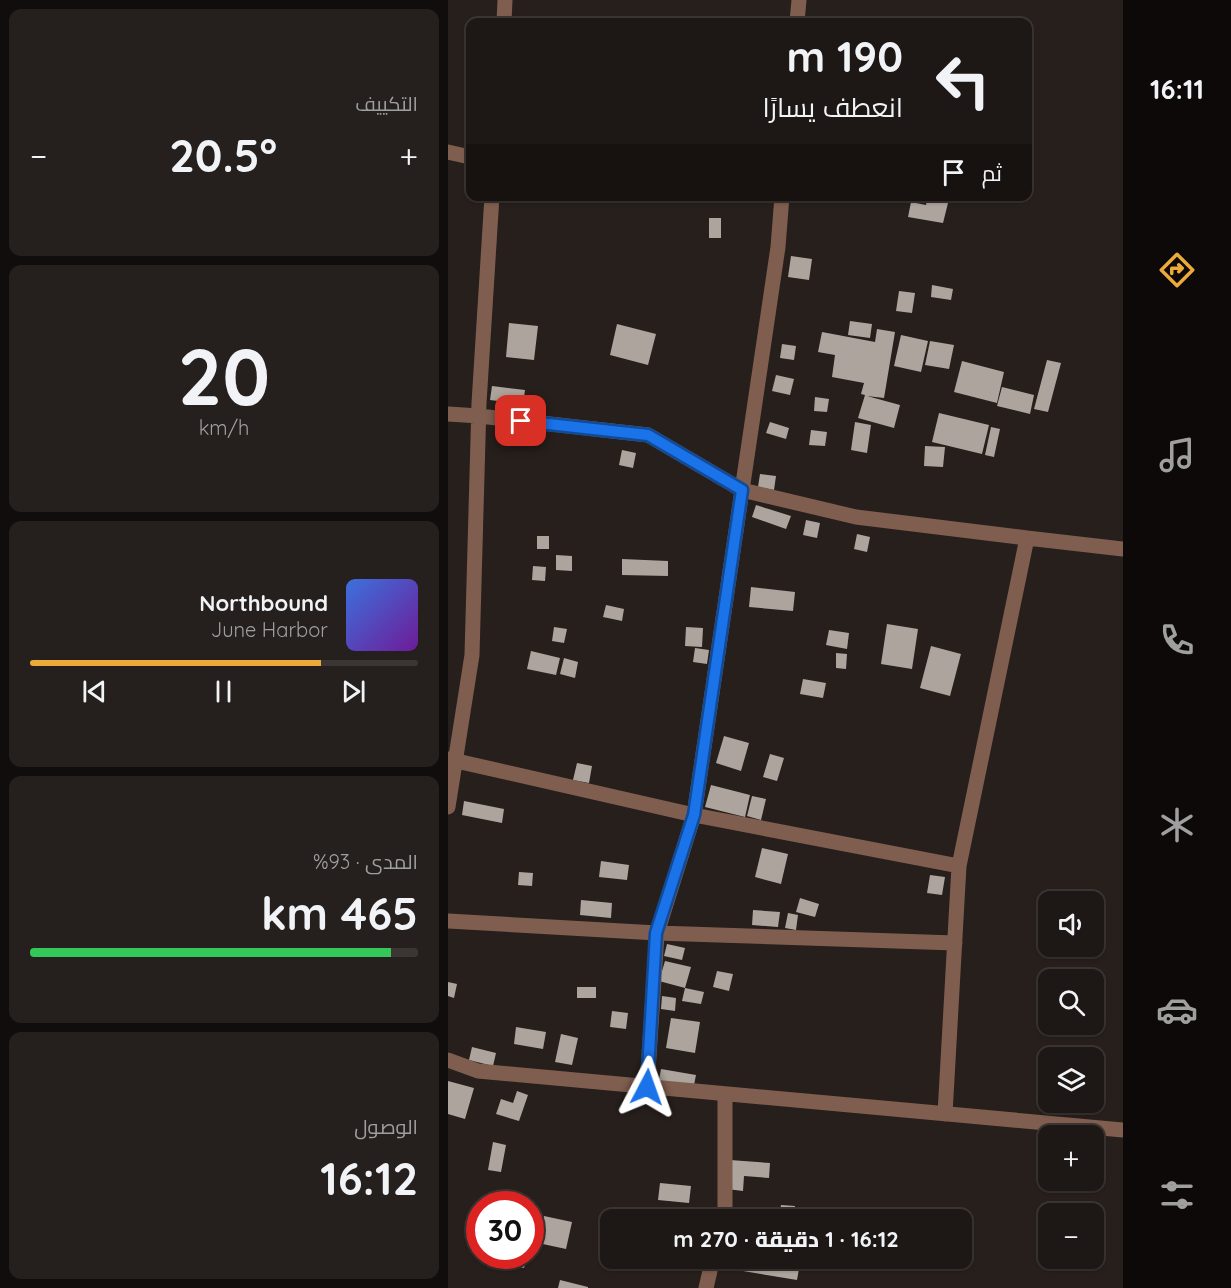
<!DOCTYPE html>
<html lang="ar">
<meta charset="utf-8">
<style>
body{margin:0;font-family:Quicksand,Cairo,sans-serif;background:#25201e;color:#f1f3f6;direction:rtl;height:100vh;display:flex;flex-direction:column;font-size:22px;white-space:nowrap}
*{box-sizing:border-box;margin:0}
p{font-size:20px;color:#a09fa0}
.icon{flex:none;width:33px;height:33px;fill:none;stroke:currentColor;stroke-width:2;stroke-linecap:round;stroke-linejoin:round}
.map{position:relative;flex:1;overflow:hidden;direction:ltr}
.details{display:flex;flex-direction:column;gap:9px;padding:9px;background:#100d0c;width:448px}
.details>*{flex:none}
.top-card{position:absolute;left:18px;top:18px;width:566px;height:183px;border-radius:12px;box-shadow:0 2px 4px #0004,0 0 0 2px #3b3634;direction:rtl;background:#1d1715;color:#f1f3f6;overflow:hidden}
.fabs{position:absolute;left:590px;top:891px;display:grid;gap:12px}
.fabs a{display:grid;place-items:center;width:66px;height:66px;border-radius:12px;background:#1d1715;box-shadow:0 2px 4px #0004,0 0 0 2px #3b3634;font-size:30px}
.speed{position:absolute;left:18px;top:1191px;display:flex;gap:12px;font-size:30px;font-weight:700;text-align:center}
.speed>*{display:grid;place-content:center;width:78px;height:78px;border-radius:50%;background:#1d1715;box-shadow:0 2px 4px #0004,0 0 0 2px #3b3634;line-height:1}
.speed .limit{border:9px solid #d22;background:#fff;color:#111}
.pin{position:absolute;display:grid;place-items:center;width:51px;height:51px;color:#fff;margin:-26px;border-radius:12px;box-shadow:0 3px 9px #0006}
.me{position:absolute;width:66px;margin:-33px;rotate:4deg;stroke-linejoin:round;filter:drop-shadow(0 0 4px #0008)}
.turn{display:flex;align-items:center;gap:21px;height:126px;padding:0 30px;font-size:27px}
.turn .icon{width:78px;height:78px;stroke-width:2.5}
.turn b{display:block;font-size:42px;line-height:51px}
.then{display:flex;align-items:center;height:57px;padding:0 30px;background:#0003;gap:12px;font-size:22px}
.big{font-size:45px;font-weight:800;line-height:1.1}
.details .tile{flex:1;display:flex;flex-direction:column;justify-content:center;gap:9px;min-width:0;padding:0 21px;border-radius:12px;background:#25201e}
.details .dial{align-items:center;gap:0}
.dial b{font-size:78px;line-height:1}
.song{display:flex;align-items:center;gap:18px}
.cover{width:72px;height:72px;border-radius:9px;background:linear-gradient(135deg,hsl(220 70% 55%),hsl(280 70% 35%))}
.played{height:6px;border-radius:3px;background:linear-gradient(90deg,#ebaa39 75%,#3b3634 75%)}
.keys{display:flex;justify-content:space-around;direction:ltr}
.heat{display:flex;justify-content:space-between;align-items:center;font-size:33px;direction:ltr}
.charge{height:9px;border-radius:4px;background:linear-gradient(90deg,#34c759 93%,#3b3634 0)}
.trip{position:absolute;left:152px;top:1209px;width:372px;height:60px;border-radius:12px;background:#1d1715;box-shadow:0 2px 4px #0004,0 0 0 2px #3b3634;font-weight:800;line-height:60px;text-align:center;direction:rtl}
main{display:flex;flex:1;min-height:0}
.tab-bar{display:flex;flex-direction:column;width:108px;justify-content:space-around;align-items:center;background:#0c0908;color:#a09fa0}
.tab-bar .icon{width:42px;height:42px}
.tab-bar .on{color:#ebaa39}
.tab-bar b{font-size:27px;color:#f1f3f6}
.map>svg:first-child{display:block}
</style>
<main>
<nav class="tab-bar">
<b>16:11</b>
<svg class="icon on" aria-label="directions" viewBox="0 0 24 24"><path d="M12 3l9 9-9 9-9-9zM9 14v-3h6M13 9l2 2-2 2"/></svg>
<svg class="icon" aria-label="music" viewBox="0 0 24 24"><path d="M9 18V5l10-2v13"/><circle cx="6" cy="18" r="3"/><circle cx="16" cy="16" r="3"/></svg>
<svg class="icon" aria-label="phone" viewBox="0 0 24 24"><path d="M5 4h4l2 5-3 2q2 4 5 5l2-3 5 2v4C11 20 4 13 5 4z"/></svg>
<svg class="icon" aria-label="climate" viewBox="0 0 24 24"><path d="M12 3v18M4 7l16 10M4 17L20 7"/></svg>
<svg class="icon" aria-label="car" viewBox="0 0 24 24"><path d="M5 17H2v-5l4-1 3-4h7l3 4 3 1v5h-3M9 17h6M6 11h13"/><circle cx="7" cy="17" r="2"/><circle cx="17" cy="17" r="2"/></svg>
<svg class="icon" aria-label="filters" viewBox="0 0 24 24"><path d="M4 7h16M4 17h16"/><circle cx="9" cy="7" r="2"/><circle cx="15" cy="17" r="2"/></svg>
</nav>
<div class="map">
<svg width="675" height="1288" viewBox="0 0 675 1288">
<rect width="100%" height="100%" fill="#271f1c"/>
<path fill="#ada59d" d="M480,196L501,199L495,223L460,217L463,202L478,205Z
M261,218H273V238H261Z
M343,256L364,259L361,280L340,277Z
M484,285L505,289L503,300L483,297Z
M451,291L467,293L464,313L448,311Z
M402,321L424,324L422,338L400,335Z
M61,323L90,326L86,360L58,357Z
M169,324L208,334L200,365L162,355Z
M429,329L447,332L436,398L419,396L452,405L446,428L410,418L417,395L413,394L416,383L384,377L387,355L370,352L374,332L427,342Z
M453,335L480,341L473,372L446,366Z
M482,341L506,345L501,369L477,365Z
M334,344L348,346L346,360L332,358Z
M599,360L613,363L600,412L586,409Z
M514,361L556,372L549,403L506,392Z
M328,375L346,379L342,395L324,391Z
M44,386L77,390L75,404L42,400Z
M554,387L586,395L582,414L549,406Z
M367,397L381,399L379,412L366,411Z
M491,413L541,425L534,454L484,442Z
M322,422L341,428L338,439L318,433Z
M407,422L423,425L419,453L403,450Z
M543,427L552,429L546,457L537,455Z
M363,430L379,432L377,446L361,445Z
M477,446L497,447L495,467L476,466Z
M174,450L188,453L185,468L171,465Z
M312,474L328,476L326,490L310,487Z
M308,505L343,516L338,529L304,517Z
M358,520L372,523L369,538L355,535Z
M409,534L422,537L419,552L406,549Z
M89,536H101V549H89Z
M108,555L124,556V571L108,570Z
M174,559L220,561V576L174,575Z
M85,566L98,567L97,581L84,580Z
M303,587L347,592L345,611L301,607Z
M158,605L176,609L174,621L155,617Z
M439,624L470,629L464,669L433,664Z
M106,627L119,629L116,643L104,641Z
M238,627L255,628L254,647L237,646Z
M381,630L401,633L399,649L378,645Z
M483,646L513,654L502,696L472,688Z
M247,648L261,650L259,664L245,662Z
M83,651L112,658L108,675L79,669Z
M388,653L399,654L398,669L388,668Z
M116,658L130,662L127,678L112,674Z
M355,679L378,683L375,698L352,694Z
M276,736L301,743L293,771L268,763Z
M322,754L336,758L329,781L315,777Z
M129,763L144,766L141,783L125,780Z
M263,785L302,795L297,817L257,807Z
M304,796L318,799L313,820L299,816Z
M16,801L56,809L54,823L14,815Z
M314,848L340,854L333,884L307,877Z
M153,861L181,865L179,880L151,877Z
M71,872L85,873L84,886L70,885Z
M482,875L497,877L494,895L479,893Z
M352,898L371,904L367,917L348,912Z
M133,900L164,903L163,918L132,915Z
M305,910L332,912L330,927L304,925Z
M340,913L350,915L348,930L337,928Z
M219,944L237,948L234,960L216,956Z
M217,961L243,967L237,988L211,981Z
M269,971L285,974L281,991L265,987Z
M0,982L9,984L6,998L0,996Z
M129,987H148V998H129Z
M237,988L256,992L253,1004L234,1001Z
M214,996L228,998L227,1011L213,1009Z
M164,1011L180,1013L178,1029L162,1027Z
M223,1018L252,1022L247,1053L218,1048Z
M68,1027L98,1032L95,1049L66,1044Z
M113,1034L130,1038L124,1065L107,1062Z
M24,1047L48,1053L45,1066L21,1060Z
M213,1069L248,1075L245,1090L210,1085Z
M0,1081L26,1088L17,1119L0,1114Z
M69,1091L80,1095L71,1121L48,1114L53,1099L65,1103Z
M45,1142L58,1145L53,1172L40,1170Z
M282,1160L322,1163L321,1178L296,1176L295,1191L279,1189Z
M212,1183L243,1186L241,1203L210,1200Z
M333,1205L347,1206L346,1220H331Z
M420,1209L475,1213L474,1220H419Z
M96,1216L124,1222L118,1249L90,1243Z
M43,1256H79L76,1268L42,1260Z
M291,1258H353L349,1280L289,1270Z
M112,1280L140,1287V1288H110Z"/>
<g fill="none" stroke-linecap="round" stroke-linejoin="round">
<path stroke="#7f5e4f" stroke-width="15" d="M56,22L57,0
M349,22L351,0
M0,152L22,157
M0,414L31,416L200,435L294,490L408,517L579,538
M0,759L246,815L511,866
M0,807L24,655L31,403L44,196
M0,921L209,933L507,943
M0,1060L30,1071L675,1130
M199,1087L209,933L246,815L330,247L334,196
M497,1114L511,866L579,538L675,549
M275,1220L277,1209V1094
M258,1288L265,1258"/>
</g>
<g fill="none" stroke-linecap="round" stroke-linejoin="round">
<defs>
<path id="route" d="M73,421L200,435L294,490L246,815L208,933L199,1087"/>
</defs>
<use href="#route" stroke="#114b97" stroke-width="15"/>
<use href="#route" stroke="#1a73e8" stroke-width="10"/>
</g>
</svg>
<div class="fabs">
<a><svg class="icon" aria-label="sound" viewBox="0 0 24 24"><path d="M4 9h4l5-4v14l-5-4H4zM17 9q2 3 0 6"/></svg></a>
<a><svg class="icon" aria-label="search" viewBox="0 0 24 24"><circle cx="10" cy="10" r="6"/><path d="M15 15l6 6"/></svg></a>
<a><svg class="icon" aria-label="layers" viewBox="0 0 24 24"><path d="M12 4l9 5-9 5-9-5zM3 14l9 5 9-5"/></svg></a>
<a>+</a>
<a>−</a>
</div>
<div class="speed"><div class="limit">30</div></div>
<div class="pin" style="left:73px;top:421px;background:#d93025"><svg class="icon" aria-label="arrive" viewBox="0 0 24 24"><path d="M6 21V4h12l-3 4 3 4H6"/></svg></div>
<svg class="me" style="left:199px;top:1087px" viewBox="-20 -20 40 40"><path d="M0-17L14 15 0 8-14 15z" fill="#1a73e8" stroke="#fff" stroke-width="4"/></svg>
<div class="trip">16:12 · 1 دقيقة · 270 m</div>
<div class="top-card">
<div class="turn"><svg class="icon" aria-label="left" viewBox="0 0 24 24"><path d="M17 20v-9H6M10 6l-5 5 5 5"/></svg><div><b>190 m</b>انعطف يسارًا</div></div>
<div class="then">ثم<svg class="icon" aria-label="arrive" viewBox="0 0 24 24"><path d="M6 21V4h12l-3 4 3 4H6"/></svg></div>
</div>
</div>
<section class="details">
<div class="tile"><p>التكييف</p>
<div class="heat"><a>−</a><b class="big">20.5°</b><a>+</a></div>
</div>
<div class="tile dial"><b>20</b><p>km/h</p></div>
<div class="tile">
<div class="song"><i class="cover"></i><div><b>Northbound</b><p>June Harbor</p></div></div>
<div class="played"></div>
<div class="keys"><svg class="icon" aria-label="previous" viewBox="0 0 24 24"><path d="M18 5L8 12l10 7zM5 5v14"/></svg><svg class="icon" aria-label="pause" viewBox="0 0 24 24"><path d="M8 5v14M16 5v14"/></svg><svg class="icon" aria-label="next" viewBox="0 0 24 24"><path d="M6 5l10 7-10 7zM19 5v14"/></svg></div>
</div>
<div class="tile"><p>المدى · 93%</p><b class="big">465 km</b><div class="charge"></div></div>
<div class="tile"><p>الوصول</p><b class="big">16:12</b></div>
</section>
</main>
